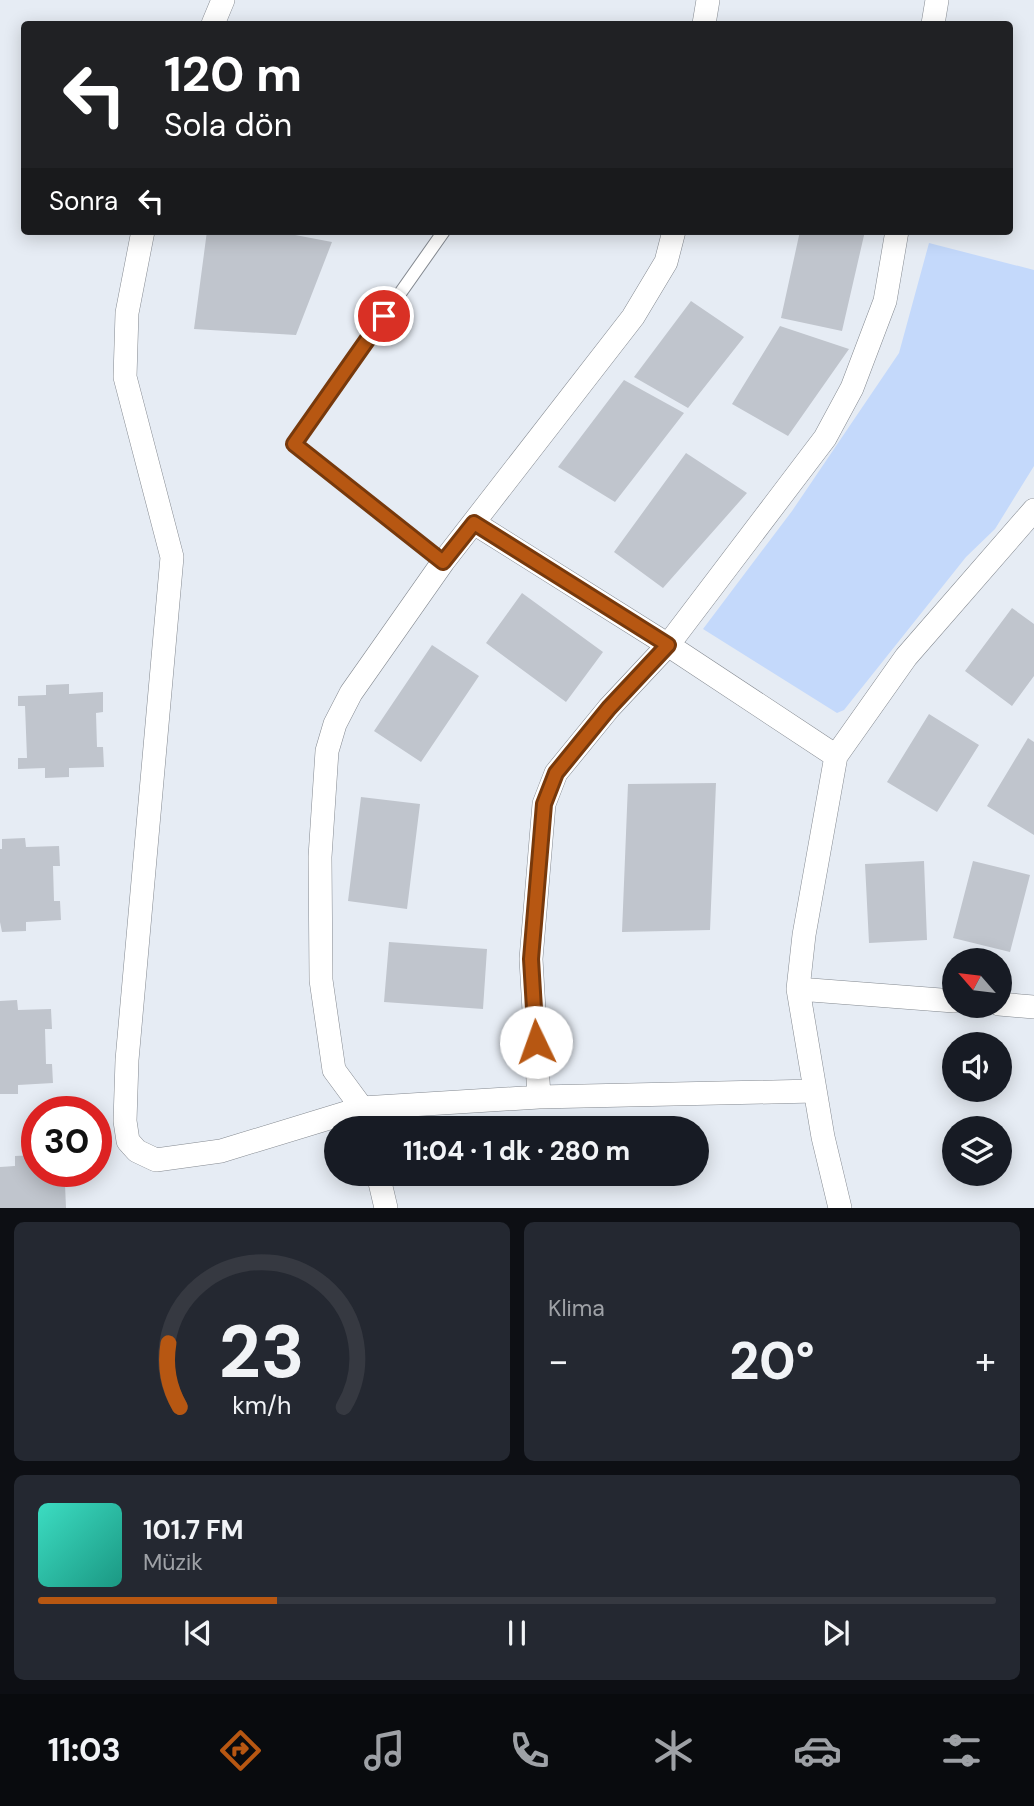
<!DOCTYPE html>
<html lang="tr">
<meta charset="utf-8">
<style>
body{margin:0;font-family:"DM Sans",sans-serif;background:#242831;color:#f1f3f6;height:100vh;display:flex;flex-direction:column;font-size:26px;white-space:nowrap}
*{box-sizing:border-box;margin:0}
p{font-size:23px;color:#9ea1a6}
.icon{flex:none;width:38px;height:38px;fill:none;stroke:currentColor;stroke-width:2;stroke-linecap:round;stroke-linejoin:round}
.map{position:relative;height:1208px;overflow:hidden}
.side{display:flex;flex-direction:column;gap:14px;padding:14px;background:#0d0f14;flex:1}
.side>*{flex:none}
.guide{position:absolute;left:21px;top:21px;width:992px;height:214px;border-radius:7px;box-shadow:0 4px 18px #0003;background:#202124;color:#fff;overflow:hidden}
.needle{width:46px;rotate:298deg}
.buttons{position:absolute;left:942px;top:948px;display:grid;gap:14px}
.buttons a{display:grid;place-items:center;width:70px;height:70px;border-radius:50%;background:#171b24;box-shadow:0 4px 18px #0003;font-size:35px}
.speed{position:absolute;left:21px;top:1096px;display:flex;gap:14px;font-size:35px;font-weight:700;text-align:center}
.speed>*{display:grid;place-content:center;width:91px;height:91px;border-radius:50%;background:#171b24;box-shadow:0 4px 18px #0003;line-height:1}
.speed .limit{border:10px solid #d22;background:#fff;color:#111}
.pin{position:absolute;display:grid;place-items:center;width:60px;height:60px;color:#fff;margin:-30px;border:4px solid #fff;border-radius:50%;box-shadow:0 2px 7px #0007}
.me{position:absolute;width:77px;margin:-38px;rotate:357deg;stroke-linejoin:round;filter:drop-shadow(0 0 5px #0008)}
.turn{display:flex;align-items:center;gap:24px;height:147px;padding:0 28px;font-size:32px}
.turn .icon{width:91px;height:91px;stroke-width:2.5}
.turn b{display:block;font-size:49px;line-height:60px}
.then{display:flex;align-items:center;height:66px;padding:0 28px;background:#0003;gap:14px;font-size:26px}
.big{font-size:52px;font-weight:800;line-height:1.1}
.side .tile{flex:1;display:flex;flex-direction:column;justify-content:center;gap:10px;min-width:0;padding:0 24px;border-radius:10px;background:#242831}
.side .dial{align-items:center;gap:0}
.dial svg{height:182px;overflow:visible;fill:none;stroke:#363941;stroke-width:7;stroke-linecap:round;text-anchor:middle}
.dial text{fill:#f1f3f6;stroke:none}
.song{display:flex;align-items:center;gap:21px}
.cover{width:84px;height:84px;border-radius:10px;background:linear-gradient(135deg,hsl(170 70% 55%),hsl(170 70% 35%))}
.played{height:7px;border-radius:4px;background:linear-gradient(90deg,#b75712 25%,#363941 25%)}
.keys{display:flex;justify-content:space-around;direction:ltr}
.heat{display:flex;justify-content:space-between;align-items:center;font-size:38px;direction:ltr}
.side .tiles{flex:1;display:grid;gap:14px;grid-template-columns:1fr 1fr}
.tile:last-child{grid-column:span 2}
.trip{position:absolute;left:324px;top:1116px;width:385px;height:70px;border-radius:35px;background:#171b24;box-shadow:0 4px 18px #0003;font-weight:800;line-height:70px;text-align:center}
.menu{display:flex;height:112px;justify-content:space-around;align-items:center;background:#090b0e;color:#9ea1a6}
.menu .icon{width:49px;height:49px}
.menu .on{color:#b75712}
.menu b{font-size:32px;color:#f1f3f6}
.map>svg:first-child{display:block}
</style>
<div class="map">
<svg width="1034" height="1208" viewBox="0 0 1034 1208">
<rect width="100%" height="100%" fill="#e6ecf4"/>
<path fill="#c4d9fb" d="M929,243L1034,270V466L995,529L966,557L844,710L837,713L703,629L792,511L899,353Z"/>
<path fill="#c0c5cd" d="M207,231H274L332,242L296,335L194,329Z
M800,231H865L842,331L781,318Z
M691,301L744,337L688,408L634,377Z
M780,326L849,349L788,436L732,404Z
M624,380L684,413L615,502L558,467Z
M686,453L747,493L663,588L614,552Z
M522,593L603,652L566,702L486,643Z
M1012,608L1034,624V676L1012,706L965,671Z
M432,645L479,676L421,762L374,731Z
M69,684V694L103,692V712L96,713L97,747H103L104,767L69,768V777L45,778V768L18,769V758H27L25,706H18V696L46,695V685Z
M929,714L979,745L937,812L887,782Z
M1028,738L1034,742V835L987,806Z
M716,783L710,930L622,932L628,784Z
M361,797L420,804L407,909L348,901Z
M25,838L26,847L59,846L60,866H53L54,901H60L61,920L26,922V931L2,932L0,922V849H2V839Z
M924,861L927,940L869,943L865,864Z
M973,861L1030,875L1010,952L953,938Z
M389,942L487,949L483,1009L384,1002Z
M17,1000L18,1010L51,1009L52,1029H45L46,1064H52L53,1083L18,1085V1094H0V1001Z
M37,1155V1171H72L73,1183L65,1184L66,1208H0V1167L15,1166V1156Z"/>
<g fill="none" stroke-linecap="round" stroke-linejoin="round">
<defs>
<path id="service" d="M443,562L294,444L444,231"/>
<path id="minor" d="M213,24L223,0
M704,24L708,0
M933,24L937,0
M143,231L127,313L125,377L172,557L127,1060L125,1121L128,1141L137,1151L156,1160L221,1151L362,1108L539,1097L815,1091
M474,523L668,645L836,756
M798,989L954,1001
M999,1004L1034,1007
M539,1097L531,959L544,804L556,773L609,708L668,645L825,438L852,388L885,301L897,231
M367,1129L362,1108L334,1070L321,980L320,857L327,751L335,724L351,693L443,562L633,317L666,262L674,231
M378,1174L386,1208
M840,1208L823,1137L798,989L804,935L836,756L906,657L1034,510"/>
</defs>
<use href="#service" stroke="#848990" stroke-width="14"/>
<use href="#minor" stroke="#848990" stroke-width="24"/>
<use href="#service" stroke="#fff" stroke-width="12"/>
<use href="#minor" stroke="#fff" stroke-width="23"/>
</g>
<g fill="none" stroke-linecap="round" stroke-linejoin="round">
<defs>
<path id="route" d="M384,316L294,444L443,562L474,523L668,645L609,708L556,773L544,804L531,959L536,1042"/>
</defs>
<use href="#route" stroke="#77390c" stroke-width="18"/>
<use href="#route" stroke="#b75712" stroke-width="12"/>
</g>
</svg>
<div class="buttons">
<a><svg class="needle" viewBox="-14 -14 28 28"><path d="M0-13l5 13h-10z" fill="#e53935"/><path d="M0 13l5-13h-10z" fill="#9ea1a6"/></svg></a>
<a><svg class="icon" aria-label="sound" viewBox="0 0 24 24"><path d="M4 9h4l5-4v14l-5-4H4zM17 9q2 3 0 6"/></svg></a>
<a><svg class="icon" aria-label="layers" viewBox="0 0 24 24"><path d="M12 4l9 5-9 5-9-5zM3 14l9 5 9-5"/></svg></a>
</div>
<div class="speed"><div class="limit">30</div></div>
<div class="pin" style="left:384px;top:316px;background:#d93025"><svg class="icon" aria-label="arrive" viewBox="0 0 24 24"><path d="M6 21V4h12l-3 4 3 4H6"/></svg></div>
<svg class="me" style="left:536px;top:1042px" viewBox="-20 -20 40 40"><circle r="19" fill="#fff"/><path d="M0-13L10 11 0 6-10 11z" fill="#b75712"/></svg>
<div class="trip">11:04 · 1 dk · 280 m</div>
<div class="guide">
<div class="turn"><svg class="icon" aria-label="left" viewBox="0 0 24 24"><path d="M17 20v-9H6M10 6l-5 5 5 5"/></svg><div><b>120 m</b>Sola dön</div></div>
<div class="then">Sonra<svg class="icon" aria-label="left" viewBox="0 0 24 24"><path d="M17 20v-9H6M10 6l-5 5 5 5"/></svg></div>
</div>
</div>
<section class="side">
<div class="tiles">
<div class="tile dial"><svg viewBox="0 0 100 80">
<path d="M14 69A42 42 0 1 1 86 69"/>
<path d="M14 69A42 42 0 0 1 9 41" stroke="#b75712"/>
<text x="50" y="56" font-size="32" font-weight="700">23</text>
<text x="50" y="72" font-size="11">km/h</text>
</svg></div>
<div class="tile"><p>Klima</p>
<div class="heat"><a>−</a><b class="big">20°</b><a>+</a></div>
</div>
<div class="tile">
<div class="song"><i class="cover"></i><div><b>101.7 FM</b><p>Müzik</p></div></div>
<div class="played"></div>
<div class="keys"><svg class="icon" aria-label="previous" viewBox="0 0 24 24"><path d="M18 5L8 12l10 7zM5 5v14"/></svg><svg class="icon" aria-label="pause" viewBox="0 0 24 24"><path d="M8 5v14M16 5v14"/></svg><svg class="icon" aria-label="next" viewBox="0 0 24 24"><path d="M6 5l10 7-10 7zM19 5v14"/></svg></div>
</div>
</div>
</section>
<nav class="menu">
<b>11:03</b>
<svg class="icon on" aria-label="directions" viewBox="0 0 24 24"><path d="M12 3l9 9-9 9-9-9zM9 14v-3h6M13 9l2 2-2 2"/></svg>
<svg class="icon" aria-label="music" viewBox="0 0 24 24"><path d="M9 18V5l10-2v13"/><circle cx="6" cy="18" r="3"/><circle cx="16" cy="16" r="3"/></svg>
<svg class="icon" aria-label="phone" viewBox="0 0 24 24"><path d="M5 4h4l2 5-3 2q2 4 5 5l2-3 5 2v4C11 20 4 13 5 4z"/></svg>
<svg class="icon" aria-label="climate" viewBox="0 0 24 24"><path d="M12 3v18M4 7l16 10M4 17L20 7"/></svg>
<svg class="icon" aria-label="car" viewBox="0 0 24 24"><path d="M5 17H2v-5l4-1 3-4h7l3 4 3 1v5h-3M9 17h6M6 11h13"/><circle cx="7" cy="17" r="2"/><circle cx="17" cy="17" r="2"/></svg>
<svg class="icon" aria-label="filters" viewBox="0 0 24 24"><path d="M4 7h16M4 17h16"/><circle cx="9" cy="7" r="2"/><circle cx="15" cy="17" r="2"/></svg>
</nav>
